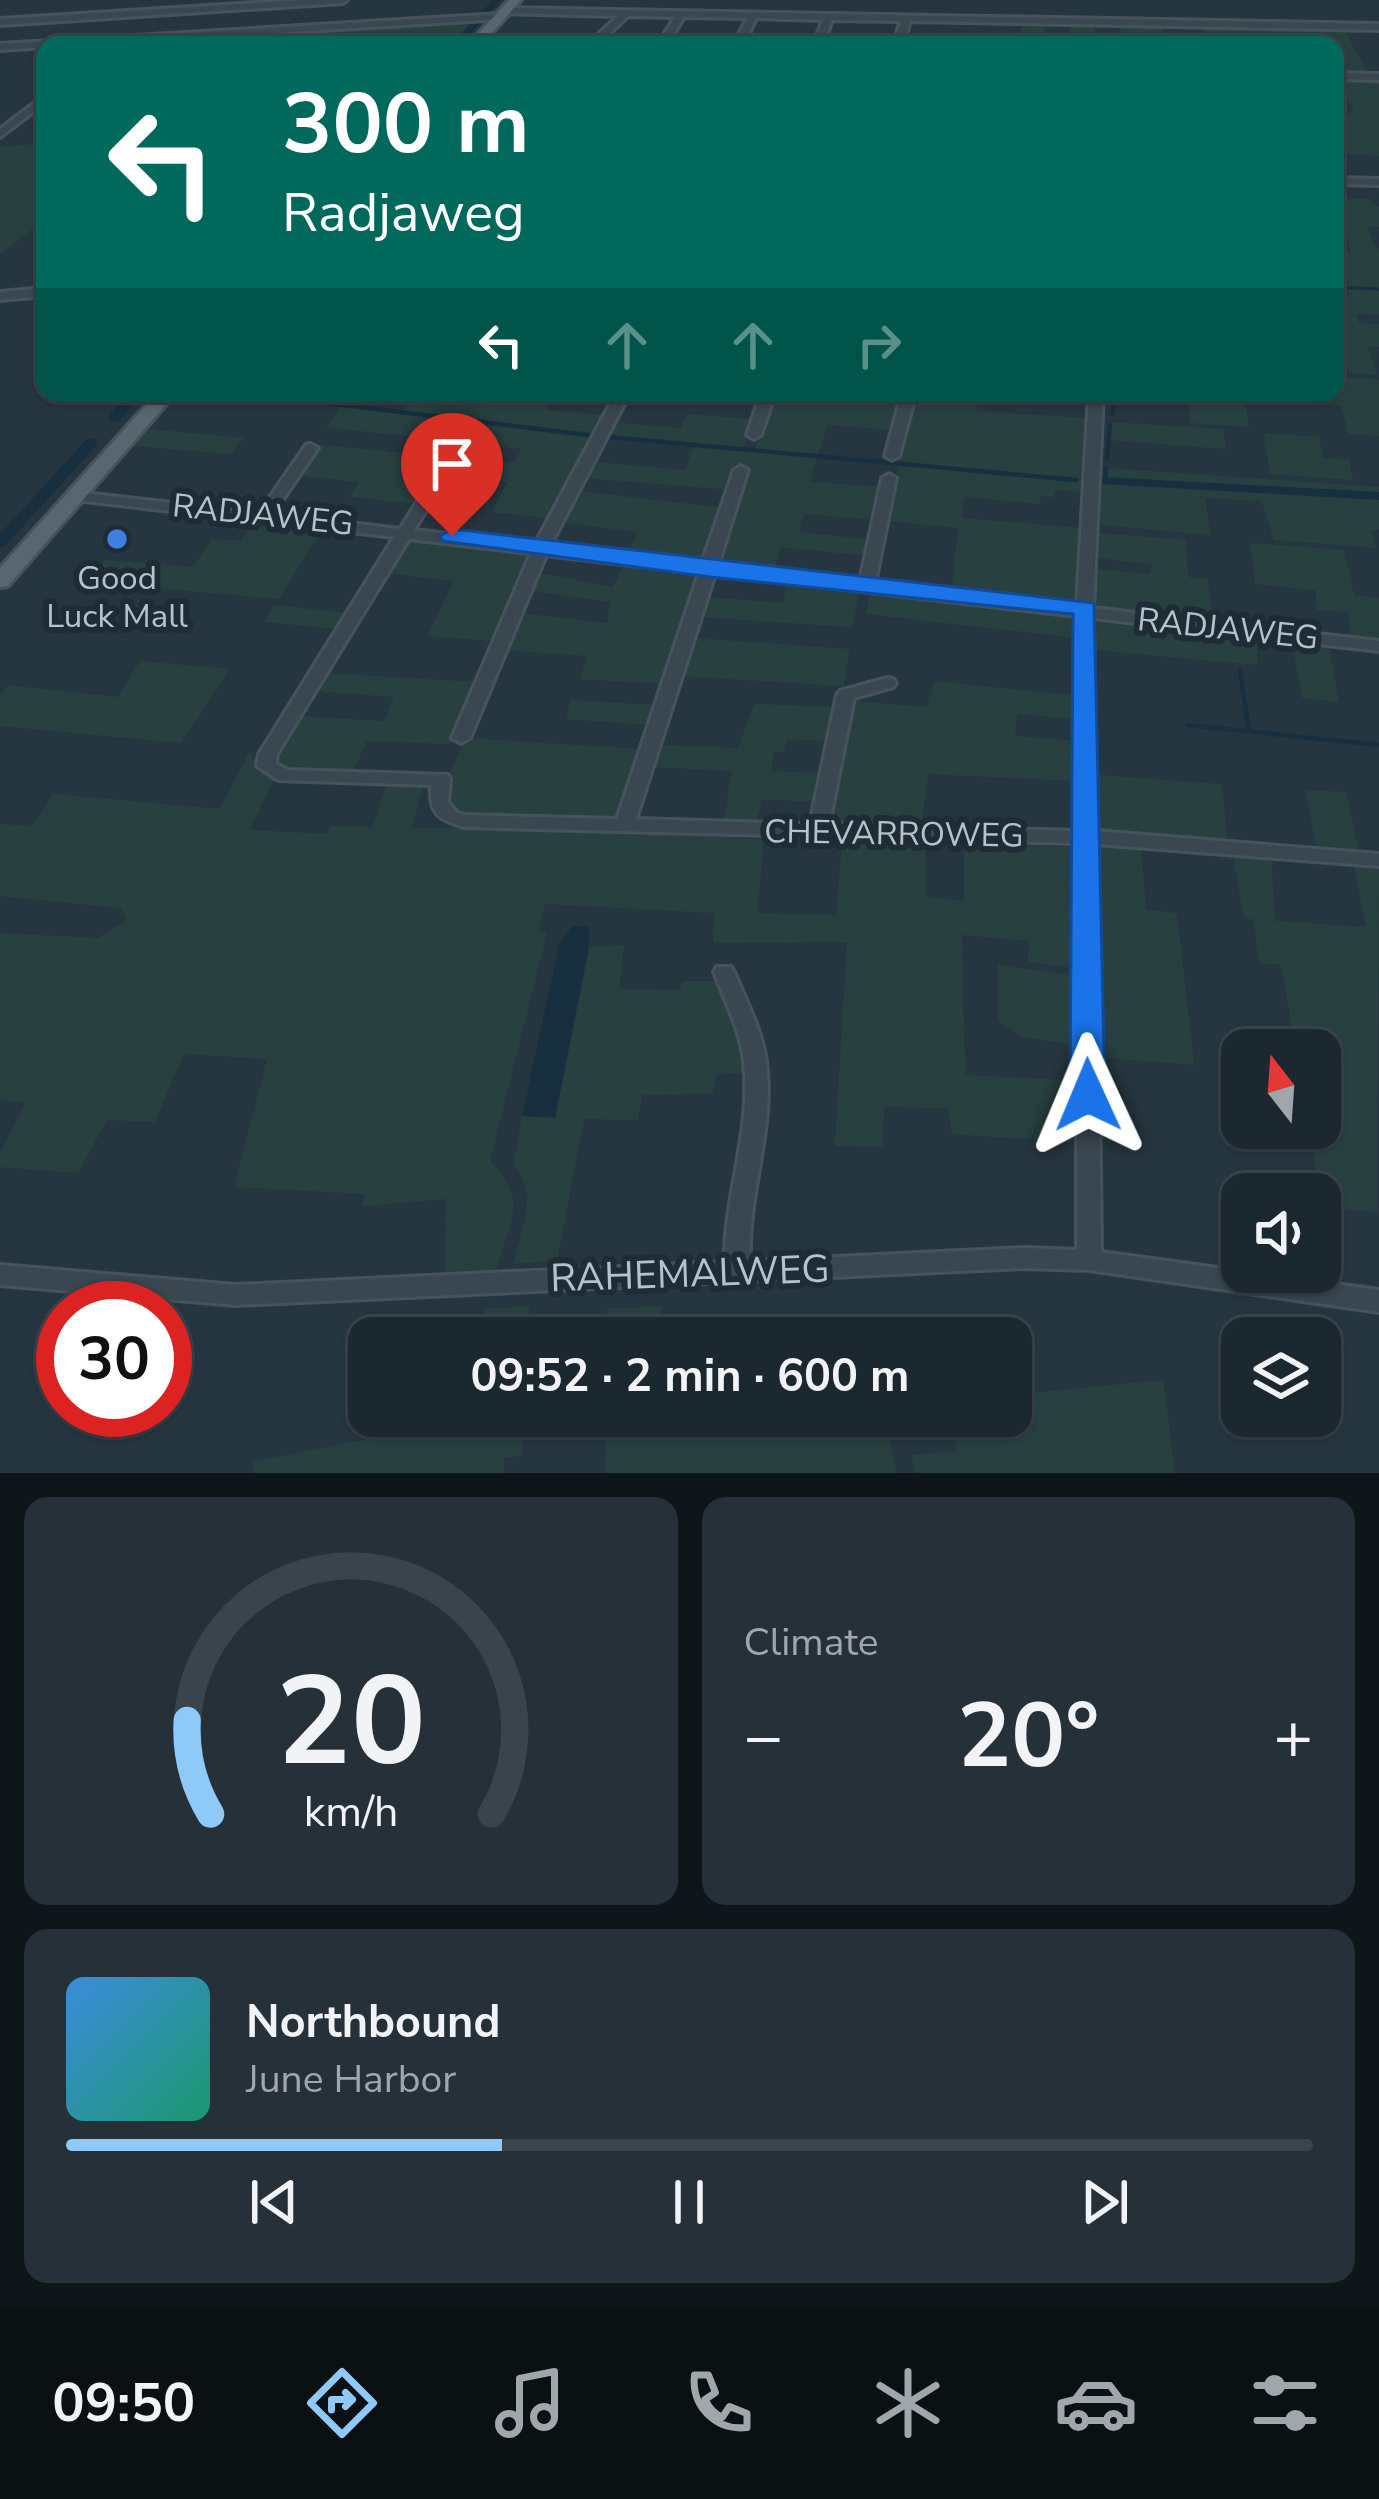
<!DOCTYPE html>
<meta charset="utf-8">
<style>
body{margin:0;font-family:"Nunito Sans",sans-serif;background:#253038;color:#f1f3f6;height:100vh;display:flex;flex-direction:column;font-size:45px;white-space:nowrap}
*{box-sizing:border-box;margin:0}
p{font-size:39px;color:#a0a6ab}
.icon{flex:none;width:66px;height:66px;fill:none;stroke:currentColor;stroke-width:2;stroke-linecap:round;stroke-linejoin:round}
.map{position:relative;height:1473px;overflow:hidden}
.drawer{display:flex;flex-direction:column;gap:24px;padding:24px;background:#0f161a;flex:1}
.drawer>*{flex:none}
.banner{position:absolute;left:36px;top:36px;width:1308px;height:366px;border-radius:24px;box-shadow:0 3px 9px #0004,0 0 0 3px #3a444c;background:#00695c;color:#fff;overflow:hidden}
.needle{width:78px;rotate:343deg}
.controls{position:absolute;left:1221px;top:1029px;display:grid;gap:24px}
.controls a{display:grid;place-items:center;width:120px;height:120px;border-radius:24px;background:#1c2830;box-shadow:0 3px 9px #0004,0 0 0 3px #3a444c;font-size:60px}
.speed{position:absolute;left:36px;top:1281px;display:flex;gap:24px;font-size:60px;font-weight:700;text-align:center}
.speed>*{display:grid;place-content:center;width:156px;height:156px;border-radius:50%;background:#1c2830;box-shadow:0 3px 9px #0004,0 0 0 3px #3a444c;line-height:1}
.speed .limit{border:18px solid #d22;background:#fff;color:#111}
.pin{position:absolute;display:grid;place-items:center;width:102px;height:102px;color:#fff;margin:-123px -51px;border-radius:50% 50% 50% 0;rotate:-45deg;box-shadow:0 0 12px #0007}
.pin .icon{rotate:45deg}
.me{position:absolute;width:132px;margin:-66px;rotate:359deg;stroke-linejoin:round;filter:drop-shadow(0 0 9px #0008)}
.turn{display:flex;align-items:center;gap:42px;height:252px;padding:0 48px;font-size:54px}
.turn .icon{width:156px;height:156px;stroke-width:2.5}
.turn b{display:block;font-size:84px;line-height:102px}
.lanes{display:flex;align-items:center;height:114px;padding:0 48px;background:#0003;justify-content:center;gap:60px;direction:ltr}
.lanes .off{opacity:.35}
.big{font-size:90px;font-weight:700;line-height:1.1}
.drawer .tile{flex:1;display:flex;flex-direction:column;justify-content:center;gap:18px;min-width:0;padding:0 42px;border-radius:24px;background:#253038}
.drawer .dial{align-items:center;gap:0}
.dial svg{height:312px;overflow:visible;fill:none;stroke:#3a444c;stroke-width:7;stroke-linecap:round;text-anchor:middle}
.dial text{fill:#f1f3f6;stroke:none}
.song{display:flex;align-items:center;gap:36px}
.cover{width:144px;height:144px;border-radius:18px;background:linear-gradient(135deg,hsl(210 70% 55%),hsl(160 70% 35%))}
.played{height:12px;border-radius:6px;background:linear-gradient(90deg,#8ec9f8 35%,#3a444c 35%)}
.keys{display:flex;justify-content:space-around;direction:ltr}
.heat{display:flex;justify-content:space-between;align-items:center;font-size:66px;direction:ltr}
.drawer .tiles{flex:1;display:grid;gap:24px;grid-template-columns:1fr 1fr}
.tile:last-child{grid-column:span 2}
.trip{position:absolute;left:348px;top:1317px;width:684px;height:120px;border-radius:24px;background:#1c2830;box-shadow:0 3px 9px #0004,0 0 0 3px #3a444c;font-weight:700;line-height:120px;text-align:center}
.tab-bar{display:flex;height:192px;justify-content:space-around;align-items:center;background:#0b1013;color:#a0a6ab}
.tab-bar .icon{width:84px;height:84px}
.tab-bar .current{color:#8ec9f8}
.tab-bar b{font-size:54px;color:#f1f3f6}
.map>svg:first-child{display:block}
</style>
<div class="map">
<svg width="1379" height="1473" viewBox="0 0 1379 1473">
<rect width="100%" height="100%" fill="#263640"/>
<path fill="#284140" d="M474,18L451,45H284L299,29Z
M1022,21H1045L1044,43L1068,44L1072,22H1094L1095,37L1121,38L1120,23L1160,25L1166,44L1184,45L1018,44Z
M1201,26L1343,28L1369,75H1335V45H1206Z
M1335,77L1379,78V156L1335,153V113H1354L1351,103L1335,97Z
M45,143V220L0,254V147Z
M1335,199H1370L1379,207V227H1367L1379,253V315L1356,314L1359,323L1379,324V347H1368L1377,375L1335,372V251H1351Z
M1335,376L1379,380V436L1348,434L1341,405L1245,398L1249,427L1190,423L1188,400L1114,394L1335,393Z
M417,393H555L547,410L606,415L549,518L492,512L507,482L452,474L462,458L514,462L521,449L326,427L342,405L402,412Z
M842,393H904L894,430L827,425L810,482L885,487L879,520L804,514L799,532L874,540L869,556L781,547L773,573L715,567L746,467H738L731,490L585,478L594,462L685,470L694,445L609,437L618,423L681,428L687,414L753,419L743,449L755,451L773,396L839,400Z
M912,393H1021V400L979,397L977,411L1085,418L1083,492L1055,490L1054,497L1040,496V504L964,497L962,518L1082,528L1080,604L952,591L958,528L888,521Z
M1111,422L1223,429L1226,449L1108,440Z
M148,429L244,438L231,454L133,446Z
M1264,433L1319,437L1323,458L1349,460L1353,480L1270,474Z
M322,445L445,457L418,504L350,497L359,482L301,476Z
M1106,468L1379,487V529L1371,530L1376,548L1274,540L1262,501L1205,498L1211,535L1101,525L1100,481Z
M579,491L724,508L704,567L627,557L637,532L562,522Z
M257,518L325,525L279,599L90,582L105,560L193,567L212,539L241,541Z
M1100,533L1186,540L1188,577L1208,579L1213,624L1096,609L1091,602L1094,569L1150,574L1153,565L1098,558Z
M408,534L536,548L495,641L428,636L453,581L386,573Z
M1250,543L1344,550L1354,595L1379,598V642L1351,640L1348,612L1317,610L1315,590L1255,584Z
M626,562L703,572L665,684L580,679L587,656L503,650L519,613L607,623L611,602L532,591L539,573L613,587Z
M788,579L861,586L851,627L699,617L706,597L783,603Z
M871,587L1077,610V638L866,614Z
M274,605L346,613L336,629L264,622Z
M1093,619L1257,635V665L1095,650Z
M692,638L850,649L843,686L680,676Z
M1292,640L1328,643L1339,702L1302,698Z
M140,661L230,669L181,743L0,726V696L8,685L118,697Z
M325,673L477,682L450,744L367,741L352,773L285,772L272,763L296,716L384,721L394,697L316,691Z
M934,681L1079,696L1078,719L1017,714L1015,736L1077,741V781L928,774L921,831L823,828L849,701L928,707Z
M571,700L654,705L648,725L565,719Z
M754,704L835,707L829,741L787,739L784,752H773L772,771L819,773L814,802L763,799L756,824H723L732,771L655,767L661,745L738,748Z
M465,738L641,749L618,819L465,816L446,802L448,778Z
M249,753L274,779L250,830L326,834L331,826L373,827L387,783L424,784L411,828L637,831L764,840L757,913L836,915L842,841L926,843L925,897L964,901V844L1073,847L1076,968L1028,962L1029,941L962,935L965,1075L1072,1080L1071,1142L952,1134L948,1108L884,1107L883,1147L835,1146L847,942L713,943L714,913L545,904L538,931L547,932L490,1161C530,1201 509,1221 496,1271L445,1272L446,1199L362,1206L365,1194L234,1187L267,1059L184,1054L155,1122L107,1120L78,1173L0,1167V1152L26,1103L0,1099V933L99,938L127,919L121,908L0,896V824L33,826L53,794L219,809Z
M1097,775L1222,784L1227,842L1098,831Z
M1305,790L1346,792L1359,852L1317,848Z
M1109,842L1141,846L1146,910L1177,913L1194,1065L1095,1057L1100,844Z
M1233,855L1271,857L1275,921L1366,927L1353,862L1379,865L1377,1212L1323,1208L1309,1128H1320V1050H1296L1281,965L1260,963L1253,919L1244,918Z
M624,945L619,989L680,990L682,981H722L743,1040L746,1073L716,1074L713,1094L642,1095L638,1120L584,1119L557,1261L513,1264C523,1227 538,1197 514,1164L522,1116L555,1117L589,947Z
M998,965L1076,976V1045L1022,1037L998,1021Z
M529,1306L527,1338H484L485,1309Z
M662,1306V1338H607V1309Z
M1163,1380L1175,1473H915L912,1455L957,1451L950,1416H1011V1395Z
M484,1416H524L522,1456L504,1457V1473H253V1462Z
M606,1416H662V1438L720,1439L721,1420L886,1416L896,1473H605Z"/>
<path fill="#182f3f" d="M572,926H589V947L555,1118L522,1116L559,945Z"/>
<g fill="none" stroke-linecap="round" stroke-linejoin="round">
<path stroke="#182f3f" stroke-width="3" d="M1335,287L1379,289
M262,395L326,403
M1114,403V393"/>
<path stroke="#182f3f" stroke-width="4.5" d="M302,400L596,436
M1113,414L1114,400
M609,437L1076,480
M1107,458L1110,425
M1105,481L1106,468
M1240,671L1249,731
M1187,725L1379,745"/>
<path fill="#182f3f" fill-rule="evenodd" d="M493,0H501L460,45H451Z
M130,393H143L119,421H109V415Z
M92,438L97,439V445L5,546L0,547V534L87,439Z
M1105,477L1379,492V500L1100,484V478Z"/>
<defs>
<path id="minor" d="M302,0H347L343,3L0,25V19Z
M505,8L1379,24V30L910,21L903,45H893L901,21L832,20L823,45H813L823,20L756,18L744,45H734L747,18L684,17L667,45H657L675,17L628,16L597,45H587L618,16L502,13Z
M500,14L503,19L0,50V44Z
M1335,73L1379,74V80L1335,79Z
M45,95V103L0,137V129Z
M1335,178L1379,179V185L1335,184Z
M45,288V296L0,300V292Z
M616,393H630L550,546L702,563L734,470L741,466L748,470L718,565L860,581L882,478L889,474L896,478L875,583L1077,606L1089,393H1103L1093,608L1379,641V651L1093,618L1096,831L1379,854V866L1096,844L1101,1252L1379,1290V1312L1089,1270L1024,1268L236,1305L0,1285V1265L236,1285L725,1262C724,1195 752,1130 744,1062C741,1031 725,1001 714,972L717,967H731L734,972C746,1001 762,1030 766,1062C775,1129 747,1194 750,1261L1024,1248L1077,1250V843L826,837L818,840L810,836L464,827C438,820 429,813 431,785L278,780L257,766L259,754L394,537L76,500L69,496L76,492L259,513L306,445L311,444L318,448L273,514L400,529L448,452L455,448L462,452L414,530L535,544ZM409,539L531,553L452,738L461,743L470,738L546,555L699,573L617,819L465,815L457,813L448,802L450,779L448,775L288,770L276,764L277,754ZM715,574L1077,616V831L829,824L854,698L893,687L896,683L893,679L887,678L840,691L837,695L810,824L636,819Z
M761,393H775L761,435L754,439L747,435Z
M902,393H916L899,456L892,460L885,456Z"/>
<path id="major" d="M509,0H521L481,45H468Z
M157,393H176L8,586L0,587V568Z"/>
</defs>
<use href="#minor" stroke="#46535c" stroke-width="6"/>
<use href="#major" stroke="#46535c" stroke-width="6"/>
<use href="#minor" fill="#3a4750" fill-rule="evenodd"/>
<use href="#major" fill="#586670" fill-rule="evenodd"/>
</g>
<path fill="#1a73e8" stroke="#114b97" stroke-width="3" d="M452,529L1094,603L1105,1095L1100,1104H1075L1070,1095L1073,614L710,577L443,541L440,536Z"/>
<circle fill="#3f7fe0" stroke="#1f2c35" stroke-width="4.5" cx="117" cy="539" r="12"/>
<g text-anchor="middle" dominant-baseline="central" stroke-width="12" stroke-linejoin="round" paint-order="stroke">
<g font-size="33" fill="#b6c2cb" stroke="#1f2c35">
<text transform="translate(263 515) rotate(6)">RADJAWEG</text>
<text transform="translate(1228 629) rotate(6)">RADJAWEG</text>
<text transform="translate(894 834) rotate(1)">CHEVARROWEG</text>
</g>
<g font-size="33" fill="#b6c2cb" stroke="#1f2c35">
<text x="117" y="578">Good<tspan x="117" dy="38">Luck Mall</tspan></text>
</g>
<g font-size="39" fill="#b6c2cb" stroke="#1f2c35">
<text transform="translate(690 1274) rotate(-2)">RAHEMALWEG</text>
</g>
</g>
</svg>
<div class="controls">
<a><svg class="needle" viewBox="-14 -14 28 28"><path d="M0-13l5 13h-10z" fill="#e53935"/><path d="M0 13l5-13h-10z" fill="#a0a6ab"/></svg></a>
<a><svg class="icon" aria-label="sound" viewBox="0 0 24 24"><path d="M4 9h4l5-4v14l-5-4H4zM17 9q2 3 0 6"/></svg></a>
<a><svg class="icon" aria-label="layers" viewBox="0 0 24 24"><path d="M12 4l9 5-9 5-9-5zM3 14l9 5 9-5"/></svg></a>
</div>
<div class="speed"><div class="limit">30</div></div>
<div class="pin" style="left:452px;top:536px;background:#d93025"><svg class="icon" aria-label="arrive" viewBox="0 0 24 24"><path d="M6 21V4h12l-3 4 3 4H6"/></svg></div>
<svg class="me" style="left:1088px;top:1095px" viewBox="-20 -20 40 40"><path d="M0-17L14 15 0 8-14 15z" fill="#1a73e8" stroke="#fff" stroke-width="4"/></svg>
<div class="trip">09:52 · 2 min · 600 m</div>
<div class="banner">
<div class="turn"><svg class="icon" aria-label="left" viewBox="0 0 24 24"><path d="M17 20v-9H6M10 6l-5 5 5 5"/></svg><div><b>300 m</b>Radjaweg</div></div>
<div class="lanes"><svg class="icon" aria-label="left" viewBox="0 0 24 24"><path d="M17 20v-9H6M10 6l-5 5 5 5"/></svg><svg class="icon off" aria-label="ahead" viewBox="0 0 24 24"><path d="M12 20V5M6 11l6-6 6 6"/></svg><svg class="icon off" aria-label="ahead" viewBox="0 0 24 24"><path d="M12 20V5M6 11l6-6 6 6"/></svg><svg class="icon off" aria-label="right" viewBox="0 0 24 24"><path d="M7 20v-9h11M14 6l5 5-5 5"/></svg></div>
</div>
</div>
<section class="drawer">
<div class="tiles">
<div class="tile dial"><svg viewBox="0 0 100 80">
<path d="M14 69A42 42 0 1 1 86 69"/>
<path d="M14 69A42 42 0 0 1 8 45" stroke="#8ec9f8"/>
<text x="50" y="56" font-size="32" font-weight="700">20</text>
<text x="50" y="72" font-size="11">km/h</text>
</svg></div>
<div class="tile"><p>Climate</p>
<div class="heat"><a>−</a><b class="big">20°</b><a>+</a></div>
</div>
<div class="tile">
<div class="song"><i class="cover"></i><div><b>Northbound</b><p>June Harbor</p></div></div>
<div class="played"></div>
<div class="keys"><svg class="icon" aria-label="previous" viewBox="0 0 24 24"><path d="M18 5L8 12l10 7zM5 5v14"/></svg><svg class="icon" aria-label="pause" viewBox="0 0 24 24"><path d="M8 5v14M16 5v14"/></svg><svg class="icon" aria-label="next" viewBox="0 0 24 24"><path d="M6 5l10 7-10 7zM19 5v14"/></svg></div>
</div>
</div>
</section>
<nav class="tab-bar">
<b>09:50</b>
<svg class="icon current" aria-label="directions" viewBox="0 0 24 24"><path d="M12 3l9 9-9 9-9-9zM9 14v-3h6M13 9l2 2-2 2"/></svg>
<svg class="icon" aria-label="music" viewBox="0 0 24 24"><path d="M9 18V5l10-2v13"/><circle cx="6" cy="18" r="3"/><circle cx="16" cy="16" r="3"/></svg>
<svg class="icon" aria-label="phone" viewBox="0 0 24 24"><path d="M5 4h4l2 5-3 2q2 4 5 5l2-3 5 2v4C11 20 4 13 5 4z"/></svg>
<svg class="icon" aria-label="climate" viewBox="0 0 24 24"><path d="M12 3v18M4 7l16 10M4 17L20 7"/></svg>
<svg class="icon" aria-label="car" viewBox="0 0 24 24"><path d="M5 17H2v-5l4-1 3-4h7l3 4 3 1v5h-3M9 17h6M6 11h13"/><circle cx="7" cy="17" r="2"/><circle cx="17" cy="17" r="2"/></svg>
<svg class="icon" aria-label="filters" viewBox="0 0 24 24"><path d="M4 7h16M4 17h16"/><circle cx="9" cy="7" r="2"/><circle cx="15" cy="17" r="2"/></svg>
</nav>
